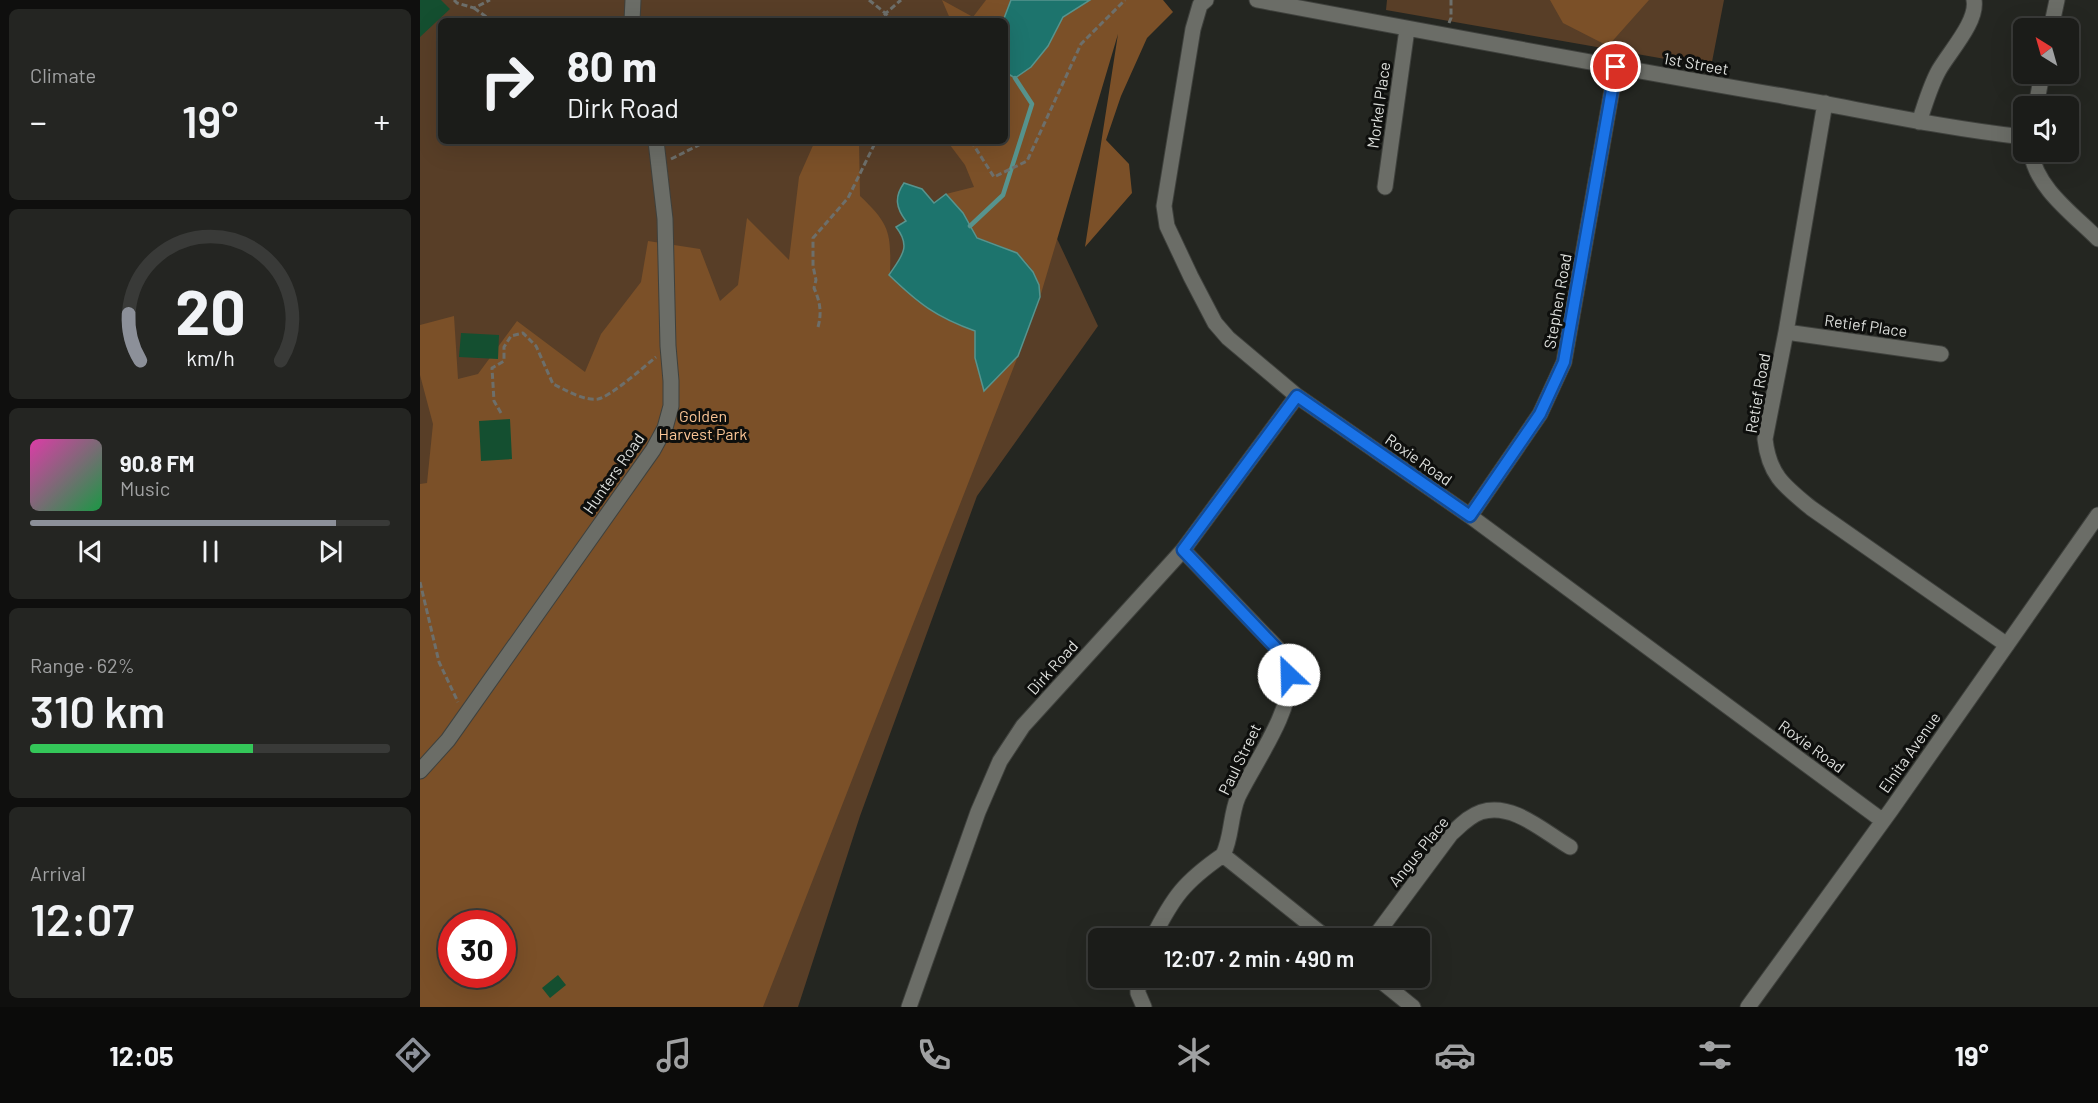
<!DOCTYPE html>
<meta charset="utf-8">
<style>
body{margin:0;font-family:Barlow,sans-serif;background:#242522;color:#f1f3f6;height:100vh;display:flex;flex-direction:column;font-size:22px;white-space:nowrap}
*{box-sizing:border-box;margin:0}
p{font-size:20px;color:#a0a1a2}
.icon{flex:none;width:33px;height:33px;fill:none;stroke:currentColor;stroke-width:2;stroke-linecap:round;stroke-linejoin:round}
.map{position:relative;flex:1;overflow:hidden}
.panel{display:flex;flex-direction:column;gap:9px;padding:9px;background:#0f0f0e;width:420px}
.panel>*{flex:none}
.hud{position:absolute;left:18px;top:18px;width:570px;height:126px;border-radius:9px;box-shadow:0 6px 24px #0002,0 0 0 2px #393a38;background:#1b1c19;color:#f1f3f6;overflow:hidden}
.needle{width:39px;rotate:323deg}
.controls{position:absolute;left:1593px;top:18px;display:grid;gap:12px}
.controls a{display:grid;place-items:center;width:66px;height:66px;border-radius:9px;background:#1b1c19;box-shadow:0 6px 24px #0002,0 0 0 2px #393a38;font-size:30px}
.speed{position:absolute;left:18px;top:910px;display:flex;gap:12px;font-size:30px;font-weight:700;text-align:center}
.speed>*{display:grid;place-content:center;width:78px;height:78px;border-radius:50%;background:#1b1c19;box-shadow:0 6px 24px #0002,0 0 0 2px #393a38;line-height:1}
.speed .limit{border:9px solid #d22;background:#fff;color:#111}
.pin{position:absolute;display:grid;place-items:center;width:51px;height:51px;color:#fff;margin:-26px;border:3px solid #fff;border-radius:50%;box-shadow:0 2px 6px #0007}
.me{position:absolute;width:66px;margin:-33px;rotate:336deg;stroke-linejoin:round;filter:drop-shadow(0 0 4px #0008)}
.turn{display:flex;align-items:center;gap:21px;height:126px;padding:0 30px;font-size:27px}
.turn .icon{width:78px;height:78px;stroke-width:2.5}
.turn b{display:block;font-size:42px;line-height:51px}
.big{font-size:45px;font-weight:600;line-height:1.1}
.panel .card{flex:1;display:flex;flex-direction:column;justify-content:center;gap:9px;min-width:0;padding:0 21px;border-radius:9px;background:#242522}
.panel .dial{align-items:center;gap:0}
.dial svg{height:156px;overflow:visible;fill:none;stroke:#393a38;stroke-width:7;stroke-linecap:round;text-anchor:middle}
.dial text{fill:#f1f3f6;stroke:none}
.song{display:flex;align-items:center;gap:18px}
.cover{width:72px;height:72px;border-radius:9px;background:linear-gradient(135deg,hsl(320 70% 55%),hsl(140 70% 35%))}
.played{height:6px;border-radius:3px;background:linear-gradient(90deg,#8c9099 85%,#393a38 85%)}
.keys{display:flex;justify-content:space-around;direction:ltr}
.heat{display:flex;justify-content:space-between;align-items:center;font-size:33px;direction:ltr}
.charge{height:9px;border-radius:4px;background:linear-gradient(90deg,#34c759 62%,#393a38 0)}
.trip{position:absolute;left:668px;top:928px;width:342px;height:60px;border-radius:9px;background:#1b1c19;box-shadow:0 6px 24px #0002,0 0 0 2px #393a38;font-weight:600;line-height:60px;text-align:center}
.menu{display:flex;height:96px;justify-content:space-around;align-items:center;background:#0b0b0a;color:#a0a1a2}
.menu .icon{width:42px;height:42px}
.menu .on{color:#8c9099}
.menu b{font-size:27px;color:#f1f3f6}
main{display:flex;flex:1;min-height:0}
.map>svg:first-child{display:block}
</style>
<main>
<section class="panel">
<div class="card"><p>Climate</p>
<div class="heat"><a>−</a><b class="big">19°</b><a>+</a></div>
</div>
<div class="card dial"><svg viewBox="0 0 100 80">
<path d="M14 69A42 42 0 1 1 86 69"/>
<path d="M14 69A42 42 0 0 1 8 45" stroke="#8c9099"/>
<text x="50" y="56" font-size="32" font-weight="700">20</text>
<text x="50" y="72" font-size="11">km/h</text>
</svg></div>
<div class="card">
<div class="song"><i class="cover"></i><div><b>90.8 FM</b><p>Music</p></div></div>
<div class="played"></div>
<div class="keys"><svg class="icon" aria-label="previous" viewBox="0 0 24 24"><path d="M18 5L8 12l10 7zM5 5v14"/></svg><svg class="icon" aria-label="pause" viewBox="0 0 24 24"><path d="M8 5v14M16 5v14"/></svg><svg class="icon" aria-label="next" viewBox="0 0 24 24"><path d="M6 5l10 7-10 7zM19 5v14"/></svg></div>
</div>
<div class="card"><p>Range · 62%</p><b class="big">310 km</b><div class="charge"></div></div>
<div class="card"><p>Arrival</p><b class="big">12:07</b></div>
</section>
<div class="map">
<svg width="1678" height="1007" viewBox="0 0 1678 1007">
<rect width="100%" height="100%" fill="#242621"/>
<path fill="#583e27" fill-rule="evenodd" d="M0,0H724L699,28L632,228L678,326L557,496L440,816L378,1007H0ZM21,21H585V141H21ZM32,924H82V975H32Z
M967,0H1304L1291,67L966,10Z"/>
<path fill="#7b5028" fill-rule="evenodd" d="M522,0L553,17L566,0H591L583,21H531Z
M670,0H743L753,12L727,38L701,96L686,140L709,164L712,193L665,247L698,34L620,297C618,259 590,248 557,238L543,213L526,194L554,187L545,165L527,141H585V72L595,78L628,46L643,17Z
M1130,0H1229L1188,46L1143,23Z
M395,141H439L440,196C471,225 471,234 470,275C498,303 517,318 555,331V358L565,390L598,356L343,1007H0V484L7,483L13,424L0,375V325L34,316L38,379L58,374L97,321L165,372L181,334L221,282L228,241L280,249L300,301L318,285L327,218L369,260L379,177ZM32,924H82V975H32Z"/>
<path fill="#1d746d" stroke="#57948e" stroke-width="1.5" d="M591,0H670L643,17L628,46L611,67L595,78L585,72V21H583Z
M484,183L502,189L514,203L526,194L543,213L557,238L597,253L613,272L619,285L620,297L598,356L564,391L555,358V331C516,317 499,304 469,275C481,257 492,247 476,227L486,221C476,208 474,197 484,183Z"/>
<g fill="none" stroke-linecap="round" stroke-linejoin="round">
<path stroke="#57948e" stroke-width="4.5" d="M550,226L583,195L612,104L595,78"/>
</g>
<path fill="#144f30" d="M0,0H21L30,9L0,37Z
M41,333L79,335L78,359L39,357Z
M90,419L92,459L61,461L59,421Z
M138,975L146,985L130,998L122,988Z"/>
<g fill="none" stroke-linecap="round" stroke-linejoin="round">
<defs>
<path id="minor" d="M786,0L780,5L773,29L744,206L747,226L771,277L795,323L808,338L877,396L1050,516L1463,821
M837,0C1012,33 1187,66 1363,96C1443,110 1522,128 1604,137
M212,21L213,0
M1631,28L1637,0
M1405,103L1366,332L1345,439C1349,475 1364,486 1391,508L1587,645
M1616,106L1622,74
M1499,122C1505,105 1510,86 1519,70C1530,51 1558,21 1554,0
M1611,152C1616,188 1653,214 1678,239
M965,187L987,29
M1366,332L1521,354
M1050,516L1120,414L1144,362L1196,67
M763,550L859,650C863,658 868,666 869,675C873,711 833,765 818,797C810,816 812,837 803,855L908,939
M0,771L28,740L233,450L245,428L251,406V381L248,346L245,219L236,141
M732,939C753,897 764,882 803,855
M953,939L1031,834C1040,826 1049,816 1061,812C1093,802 1124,832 1150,847
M718,978V993L724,1007
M957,978L993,1007
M489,1007L558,812L580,761L603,726L763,550L877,396
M1328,1007L1471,810L1678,515"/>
</defs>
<use href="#minor" stroke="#3f413d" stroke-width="17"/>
<path stroke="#6d6f6b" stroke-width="3" stroke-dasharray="6 3" stroke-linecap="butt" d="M34,0L37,3L54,8L70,0
M449,0L475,21
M54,8L72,21
M457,21L481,0
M1029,23L1031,18V0
M551,141L574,177L607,161L661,44L705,0
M251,159L287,141
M398,327C402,313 400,301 394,288L396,280L393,266V238L428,198L456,141
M81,413L74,401L72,368L84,361V347L91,336L103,333L116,346L133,384C146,390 163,401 178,399C190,397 225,366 236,357
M0,582L19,662L38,702"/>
<use href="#minor" stroke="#6b6d67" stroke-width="15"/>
</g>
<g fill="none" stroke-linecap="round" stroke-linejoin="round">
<defs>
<path id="route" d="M869,675L866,662L858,650L763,550L877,396L1050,516L1120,414L1144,362L1196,67"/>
</defs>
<use href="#route" stroke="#114b97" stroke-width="15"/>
<use href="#route" stroke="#1a73e8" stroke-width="10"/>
</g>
<g text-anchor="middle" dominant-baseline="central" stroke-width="6" stroke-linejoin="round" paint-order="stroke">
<g font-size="16" fill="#dddfdc" stroke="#0e0f0d">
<text transform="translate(1276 63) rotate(10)">1st Street</text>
<text transform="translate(958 105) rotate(-82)">Morkel Place</text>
<text transform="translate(1137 301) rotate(-80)">Stephen Road</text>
<text transform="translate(1446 325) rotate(8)">Retief Place</text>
<text transform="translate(1337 393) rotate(-80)">Retief Road</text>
<text transform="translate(999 459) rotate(35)">Roxie Road</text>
<text transform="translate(193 473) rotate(-55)">Hunters Road</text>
<text transform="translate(632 667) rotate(-48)">Dirk Road</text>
<text transform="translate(1392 746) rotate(36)">Roxie Road</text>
<text transform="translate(1489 752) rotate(-55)">Elnita Avenue</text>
<text transform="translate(819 759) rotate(-64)">Paul Street</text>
<text transform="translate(998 851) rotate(-51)">Angus Place</text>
</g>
<g font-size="16" fill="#fbc595" stroke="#0e0f0d">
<text x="283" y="415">Golden<tspan x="283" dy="18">Harvest Park</tspan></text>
</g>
</g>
</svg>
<div class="controls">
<a><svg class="needle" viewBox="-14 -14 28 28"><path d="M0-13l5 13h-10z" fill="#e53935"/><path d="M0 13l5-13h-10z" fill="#a0a1a2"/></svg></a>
<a><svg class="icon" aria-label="sound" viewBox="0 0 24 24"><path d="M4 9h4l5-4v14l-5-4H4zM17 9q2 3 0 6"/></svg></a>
</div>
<div class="speed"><div class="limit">30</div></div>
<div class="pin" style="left:1196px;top:67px;background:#d93025"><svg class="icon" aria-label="arrive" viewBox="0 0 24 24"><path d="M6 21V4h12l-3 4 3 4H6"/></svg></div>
<svg class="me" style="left:869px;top:675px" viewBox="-20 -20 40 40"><circle r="19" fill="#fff"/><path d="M0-13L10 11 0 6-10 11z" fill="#1a73e8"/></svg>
<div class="trip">12:07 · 2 min · 490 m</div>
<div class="hud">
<div class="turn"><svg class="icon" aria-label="right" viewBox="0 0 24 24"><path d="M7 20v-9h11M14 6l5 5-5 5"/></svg><div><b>80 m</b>Dirk Road</div></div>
</div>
</div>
</main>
<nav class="menu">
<b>12:05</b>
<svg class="icon on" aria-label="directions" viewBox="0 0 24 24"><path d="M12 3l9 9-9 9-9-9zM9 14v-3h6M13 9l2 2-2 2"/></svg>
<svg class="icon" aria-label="music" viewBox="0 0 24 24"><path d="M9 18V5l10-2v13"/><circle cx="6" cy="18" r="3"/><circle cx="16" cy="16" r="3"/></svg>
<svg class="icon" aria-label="phone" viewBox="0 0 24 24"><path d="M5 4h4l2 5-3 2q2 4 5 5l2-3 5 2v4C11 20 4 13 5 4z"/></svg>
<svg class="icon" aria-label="climate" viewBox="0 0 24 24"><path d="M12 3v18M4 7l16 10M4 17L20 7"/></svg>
<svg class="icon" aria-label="car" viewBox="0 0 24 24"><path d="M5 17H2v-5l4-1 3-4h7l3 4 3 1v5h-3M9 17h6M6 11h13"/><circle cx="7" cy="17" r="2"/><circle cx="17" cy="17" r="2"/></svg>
<svg class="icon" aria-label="filters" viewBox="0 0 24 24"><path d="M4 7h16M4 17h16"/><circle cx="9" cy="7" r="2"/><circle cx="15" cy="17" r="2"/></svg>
<b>19°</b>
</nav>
